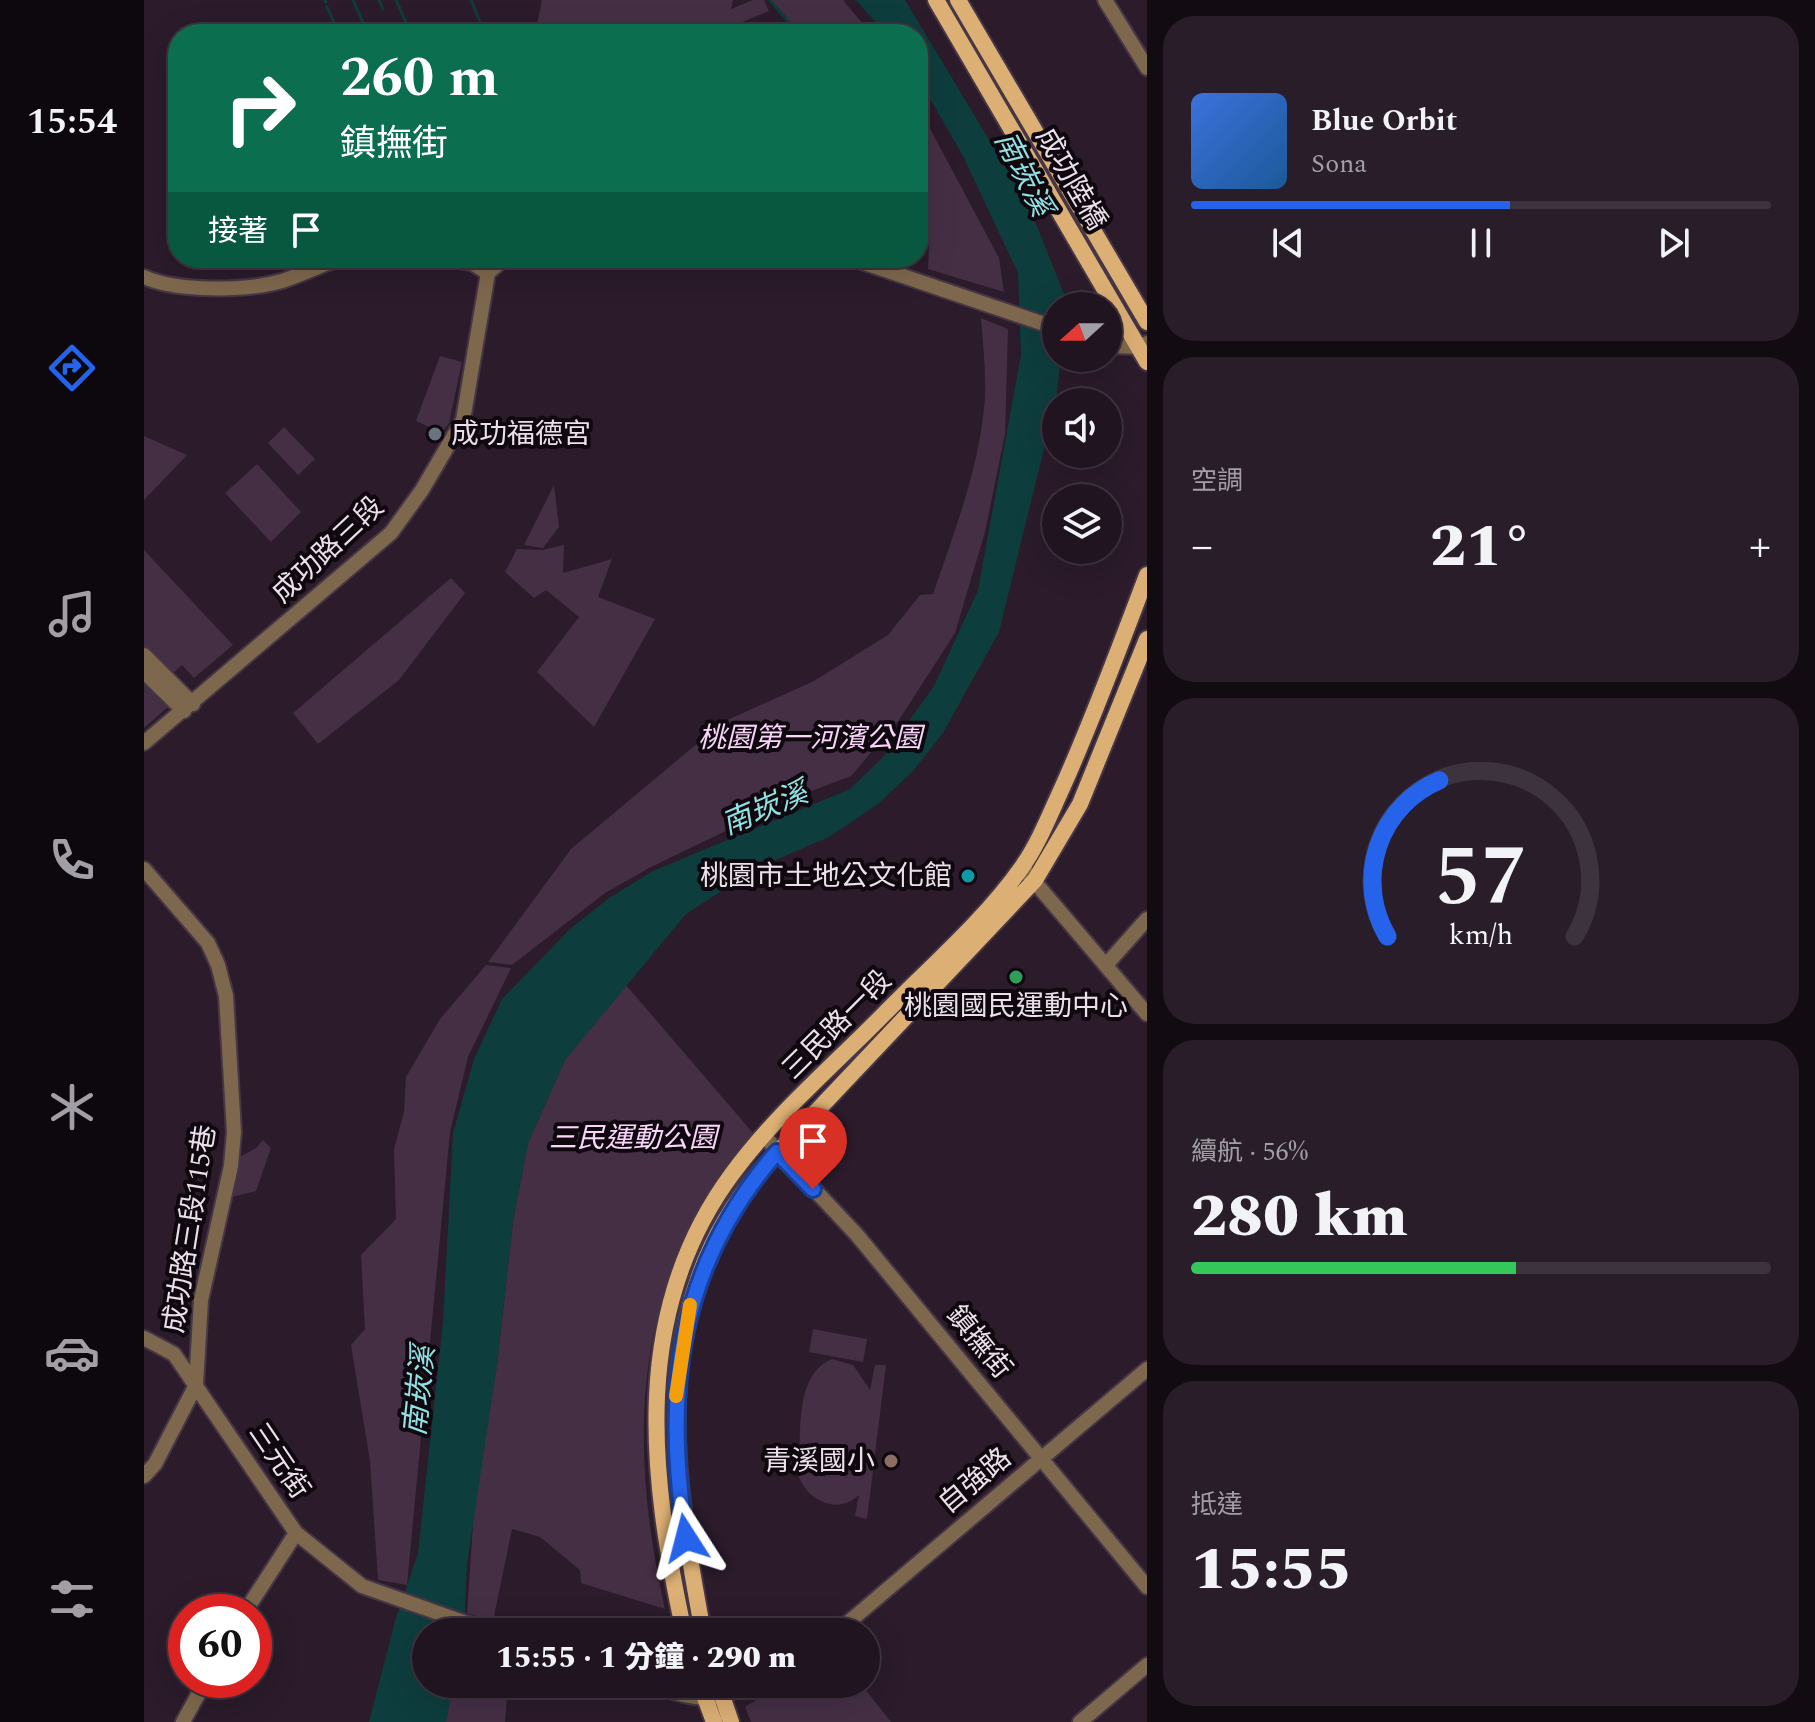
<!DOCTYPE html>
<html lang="zh-TW">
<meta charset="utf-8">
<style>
body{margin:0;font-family:Spectral,"Noto Sans TC",serif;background:#281d29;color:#f1f3f6;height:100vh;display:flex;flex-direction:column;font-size:30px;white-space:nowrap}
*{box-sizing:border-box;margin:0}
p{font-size:26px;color:#a29ea5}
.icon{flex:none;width:44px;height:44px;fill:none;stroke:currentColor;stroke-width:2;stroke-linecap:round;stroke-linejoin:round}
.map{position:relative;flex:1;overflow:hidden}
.side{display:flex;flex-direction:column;gap:16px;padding:16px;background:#120b12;width:668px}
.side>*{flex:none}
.hud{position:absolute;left:24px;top:24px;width:760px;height:244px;border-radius:32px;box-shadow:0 8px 32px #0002,0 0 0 2px #3d333e;background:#0b6e4f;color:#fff;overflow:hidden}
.needle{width:52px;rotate:249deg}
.buttons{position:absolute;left:898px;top:292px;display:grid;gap:16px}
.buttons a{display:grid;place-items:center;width:80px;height:80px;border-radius:50%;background:#201420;box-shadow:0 8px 32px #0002,0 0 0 2px #3d333e;font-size:40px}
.speed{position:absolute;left:24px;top:1594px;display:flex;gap:16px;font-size:40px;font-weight:700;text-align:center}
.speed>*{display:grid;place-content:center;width:104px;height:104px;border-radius:50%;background:#201420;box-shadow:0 8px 32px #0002,0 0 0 2px #3d333e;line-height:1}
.speed .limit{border:12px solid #d22;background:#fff;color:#111}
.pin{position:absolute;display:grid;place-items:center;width:68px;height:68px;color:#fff;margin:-82px -34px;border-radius:50% 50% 50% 0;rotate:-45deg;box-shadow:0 0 8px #0007}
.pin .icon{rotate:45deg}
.me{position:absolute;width:88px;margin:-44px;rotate:351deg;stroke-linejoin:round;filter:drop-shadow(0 0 6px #0008)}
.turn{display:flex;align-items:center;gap:28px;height:168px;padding:0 40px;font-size:36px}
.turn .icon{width:104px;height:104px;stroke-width:2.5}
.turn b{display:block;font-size:56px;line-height:68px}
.then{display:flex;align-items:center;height:76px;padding:0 40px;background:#0003;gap:16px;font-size:30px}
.big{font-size:60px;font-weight:800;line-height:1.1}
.side .card{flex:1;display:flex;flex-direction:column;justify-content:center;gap:12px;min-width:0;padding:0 28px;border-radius:32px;background:#281d29}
.side .dial{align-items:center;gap:0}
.dial svg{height:208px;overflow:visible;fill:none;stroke:#3d333e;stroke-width:7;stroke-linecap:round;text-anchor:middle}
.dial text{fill:#f1f3f6;stroke:none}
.song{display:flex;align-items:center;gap:24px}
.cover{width:96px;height:96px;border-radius:12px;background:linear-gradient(135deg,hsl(220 70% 55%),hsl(210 70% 35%))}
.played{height:8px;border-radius:4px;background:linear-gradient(90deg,#2563eb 55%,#3d333e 55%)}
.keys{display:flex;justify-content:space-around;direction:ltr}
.heat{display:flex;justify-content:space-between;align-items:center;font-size:44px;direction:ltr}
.charge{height:12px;border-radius:6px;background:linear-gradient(90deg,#34c759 56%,#3d333e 0)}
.trip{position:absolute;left:268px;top:1618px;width:468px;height:80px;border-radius:40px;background:#201420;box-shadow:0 8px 32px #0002,0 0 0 2px #3d333e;font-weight:800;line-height:80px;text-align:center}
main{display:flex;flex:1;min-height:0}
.tabs{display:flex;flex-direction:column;width:144px;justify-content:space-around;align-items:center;background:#0d080d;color:#a29ea5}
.tabs .icon{width:56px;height:56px}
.tabs .current{color:#2563eb}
.tabs b{font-size:36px;color:#f1f3f6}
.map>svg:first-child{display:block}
</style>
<main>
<nav class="tabs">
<b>15:54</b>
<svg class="icon current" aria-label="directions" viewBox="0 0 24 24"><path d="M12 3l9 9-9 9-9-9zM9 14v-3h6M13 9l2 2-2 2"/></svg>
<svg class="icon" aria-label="music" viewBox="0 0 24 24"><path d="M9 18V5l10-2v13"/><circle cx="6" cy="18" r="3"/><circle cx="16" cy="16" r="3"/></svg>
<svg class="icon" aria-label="phone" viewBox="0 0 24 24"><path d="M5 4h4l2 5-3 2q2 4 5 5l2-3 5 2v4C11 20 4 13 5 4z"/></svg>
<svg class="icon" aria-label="climate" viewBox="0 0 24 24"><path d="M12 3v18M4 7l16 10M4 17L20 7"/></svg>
<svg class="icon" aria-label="car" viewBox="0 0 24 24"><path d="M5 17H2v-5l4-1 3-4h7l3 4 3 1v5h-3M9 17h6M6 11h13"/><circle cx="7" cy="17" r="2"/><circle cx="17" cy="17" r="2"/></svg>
<svg class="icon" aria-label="filters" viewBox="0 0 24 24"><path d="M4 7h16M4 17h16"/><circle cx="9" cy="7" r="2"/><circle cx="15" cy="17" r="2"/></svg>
</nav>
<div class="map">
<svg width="1003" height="1722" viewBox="0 0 1003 1722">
<rect width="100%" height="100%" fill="#2b1b2b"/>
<path fill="#452f45" d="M398,0H589L587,9L609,0H620L625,11L569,34H391Z
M627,0H699L727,34H657Z
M774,106L855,258L860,292L784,269L786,225L774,201Z
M837,318L864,329L861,434L841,532L811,633L755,720L707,776L654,796L507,867L461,893L368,965L344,962L427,849L579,722L670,681L744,635L776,595L789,594C811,530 836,466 841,398C842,371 839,344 837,318Z
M296,356L318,362L305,423L298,433L272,421Z
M140,427L171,459L154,475L124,443Z
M0,436L43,455L0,500Z
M113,464L157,512L127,542L81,493Z
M410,485L415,527L399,548L380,545Z
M420,545L419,573L468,559L454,597L511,619L450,727L393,672L435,617L402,590L390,598L361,572L373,549L399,550Z
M0,550L89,645L50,678L38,665L14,687L26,705L0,728Z
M307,578L321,593L255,680L174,744L149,713Z
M342,965L367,968L324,1057L306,1132L263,1585L234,1580L226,1461L207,1345L221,1329L217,1255L252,1219L250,1149L260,1112L262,1077L296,1019Z
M482,985L609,1133C489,1274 482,1435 521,1609L437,1583L436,1570L396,1537L368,1529L349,1621L323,1613L331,1496L353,1365L369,1221L384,1143L421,1060Z
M119,1140L127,1148L112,1191L88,1197L94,1158L112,1148Z
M669,1329L723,1339L719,1362L665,1352Z
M688,1359L709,1365L726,1390L731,1365H742L723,1519L711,1516L715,1495C694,1515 664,1501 655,1477C658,1441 648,1375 688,1359Z
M309,1684H364L361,1722H302Z
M639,1684H717L747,1722H607L601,1707Z"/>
<path fill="#0e3d3e" d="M712,0H761L885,206L924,304L912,306V358H917L912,400L855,632L799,733L769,771L734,804L685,837L613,868L542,914L421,1060L384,1143L369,1221L353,1365L323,1564L320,1632H282V1684H309L302,1722H225L251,1621L274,1553L299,1322L309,1133L330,1059L358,999L426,929L465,898L509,871L706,789L739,757L790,686L834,590L877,355L874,273L819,156L774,78V34H742Z"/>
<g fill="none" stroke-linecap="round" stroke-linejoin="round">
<path stroke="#0e3d3e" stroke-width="3" d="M181,0L182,2
M209,0L224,34
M235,0L239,9
M252,0L266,31L277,26L279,31L271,34
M327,0L338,27
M626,0L655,34
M183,7L194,31L187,34"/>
<defs>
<path id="minor" d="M961,0L1003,68
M298,258L328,263L344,273
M706,258L912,328
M0,277C33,292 103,291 138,281C157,275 177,265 197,258
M964,346L995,347L1003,343
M0,655L49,704
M0,672L40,711
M0,743L247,533L278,490L319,420L344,273L361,258
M878,867L1003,1014
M0,869L64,943L74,965L82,996L90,1132L87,1166L57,1300L52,1385L11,1464L0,1476
M962,965L1003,919
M620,1136L713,1235L1003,1587
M0,1338L30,1354L152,1533L218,1586L348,1632
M101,1612L152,1533
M693,1632L1003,1369
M504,1684C546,1697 565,1707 606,1684
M39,1722L62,1680
M936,1722L1003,1665"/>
<path id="major" d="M792,0L1003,362
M814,0L1003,322
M540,1632C506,1475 486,1312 588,1174C631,1115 689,1066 740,1014C786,967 840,921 878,867C895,843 907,812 919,786C950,717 976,646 1003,575
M559,1632C529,1472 501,1306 617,1170L891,880L936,804L1003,639
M556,1684L570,1722
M574,1684L587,1722"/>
</defs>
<use href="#minor" stroke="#463646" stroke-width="18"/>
<use href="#major" stroke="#463646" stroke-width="20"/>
<use href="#minor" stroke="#7e684d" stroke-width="14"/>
<use href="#major" stroke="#dcaf74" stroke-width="16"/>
</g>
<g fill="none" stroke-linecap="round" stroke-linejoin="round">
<defs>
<path id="route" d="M542,1538C519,1391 533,1267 633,1152L669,1189"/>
</defs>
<use href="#route" stroke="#184099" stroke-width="20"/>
<use href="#route" stroke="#2563eb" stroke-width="14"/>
<path stroke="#f59e0b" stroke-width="14" d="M532,1396L546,1305"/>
</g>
<circle fill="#6b7280" stroke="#0f080f" stroke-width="3" cx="291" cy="434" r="8"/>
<circle fill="#0f9aa8" stroke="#0f080f" stroke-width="3" cx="824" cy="876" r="8"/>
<circle fill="#2e9e5b" stroke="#0f080f" stroke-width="3" cx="872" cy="977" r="8"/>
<circle fill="#8d6e63" stroke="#0f080f" stroke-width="3" cx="747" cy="1461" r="8"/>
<g text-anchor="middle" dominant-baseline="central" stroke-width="8" stroke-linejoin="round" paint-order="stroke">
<g font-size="28" fill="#eadfea" stroke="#0f080f">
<text transform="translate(927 179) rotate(60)">成功陸橋</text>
<text transform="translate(184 550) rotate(-43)">成功路三段</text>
<text transform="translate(693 1025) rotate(-45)">三民路一段</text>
<text transform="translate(46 1229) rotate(-81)">成功路三段115巷</text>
<text transform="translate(835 1342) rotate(51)">鎮撫街</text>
<text transform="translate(135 1461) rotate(56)">三元街</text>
<text transform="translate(831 1481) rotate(-40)">自強路</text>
</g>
<g font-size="28" fill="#eadfea" stroke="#0f080f" text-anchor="end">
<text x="307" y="434" text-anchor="start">成功福德宮</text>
<text x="808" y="876">桃園市土地公文化館</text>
<text x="872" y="1006" text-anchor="middle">桃園國民運動中心</text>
<text x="731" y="1461">青溪國小</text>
</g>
<g font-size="28" font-style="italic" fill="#fad5fa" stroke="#0f080f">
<text x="666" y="738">桃園第一河濱公園</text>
<text x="489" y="1138">三民運動公園</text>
</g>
<g font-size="30" font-style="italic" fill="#91e1e3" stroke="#0f080f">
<text transform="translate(879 174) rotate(63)">南崁溪</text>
<text transform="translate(621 809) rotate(-23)">南崁溪</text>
<text transform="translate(276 1391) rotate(-84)">南崁溪</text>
</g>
</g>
</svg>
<div class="buttons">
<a><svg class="needle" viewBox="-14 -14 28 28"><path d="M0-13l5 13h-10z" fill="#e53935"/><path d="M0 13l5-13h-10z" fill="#a29ea5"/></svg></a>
<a><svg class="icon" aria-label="sound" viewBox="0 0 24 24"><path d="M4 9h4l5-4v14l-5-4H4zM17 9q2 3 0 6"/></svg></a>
<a><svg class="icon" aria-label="layers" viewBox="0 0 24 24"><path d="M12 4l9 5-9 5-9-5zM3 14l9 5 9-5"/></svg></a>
</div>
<div class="speed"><div class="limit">60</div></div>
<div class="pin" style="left:669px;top:1189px;background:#d93025"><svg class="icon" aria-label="arrive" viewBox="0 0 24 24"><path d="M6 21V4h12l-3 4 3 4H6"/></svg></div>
<svg class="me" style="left:542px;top:1538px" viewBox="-20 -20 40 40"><path d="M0-17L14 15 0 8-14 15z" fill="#2563eb" stroke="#fff" stroke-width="4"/></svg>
<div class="trip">15:55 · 1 分鐘 · 290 m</div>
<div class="hud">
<div class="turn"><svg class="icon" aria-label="right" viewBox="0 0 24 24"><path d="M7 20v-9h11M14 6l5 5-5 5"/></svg><div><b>260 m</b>鎮撫街</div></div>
<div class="then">接著<svg class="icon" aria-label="arrive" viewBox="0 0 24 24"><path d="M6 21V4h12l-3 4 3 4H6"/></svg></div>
</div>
</div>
<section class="side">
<div class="card">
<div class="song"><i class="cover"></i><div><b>Blue Orbit</b><p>Sona</p></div></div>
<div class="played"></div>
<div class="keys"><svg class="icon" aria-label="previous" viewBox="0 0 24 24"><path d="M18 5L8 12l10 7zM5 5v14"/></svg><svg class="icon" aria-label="pause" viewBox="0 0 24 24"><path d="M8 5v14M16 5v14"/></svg><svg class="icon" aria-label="next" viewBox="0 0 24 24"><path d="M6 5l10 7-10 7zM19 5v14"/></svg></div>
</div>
<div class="card"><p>空調</p>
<div class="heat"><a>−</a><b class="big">21°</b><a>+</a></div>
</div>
<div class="card dial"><svg viewBox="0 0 100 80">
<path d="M14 69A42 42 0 1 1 86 69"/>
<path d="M14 69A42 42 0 0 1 34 9" stroke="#2563eb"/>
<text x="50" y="56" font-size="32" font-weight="700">57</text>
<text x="50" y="72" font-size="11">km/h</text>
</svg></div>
<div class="card"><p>續航 · 56%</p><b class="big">280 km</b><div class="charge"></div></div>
<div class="card"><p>抵達</p><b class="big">15:55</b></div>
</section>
</main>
